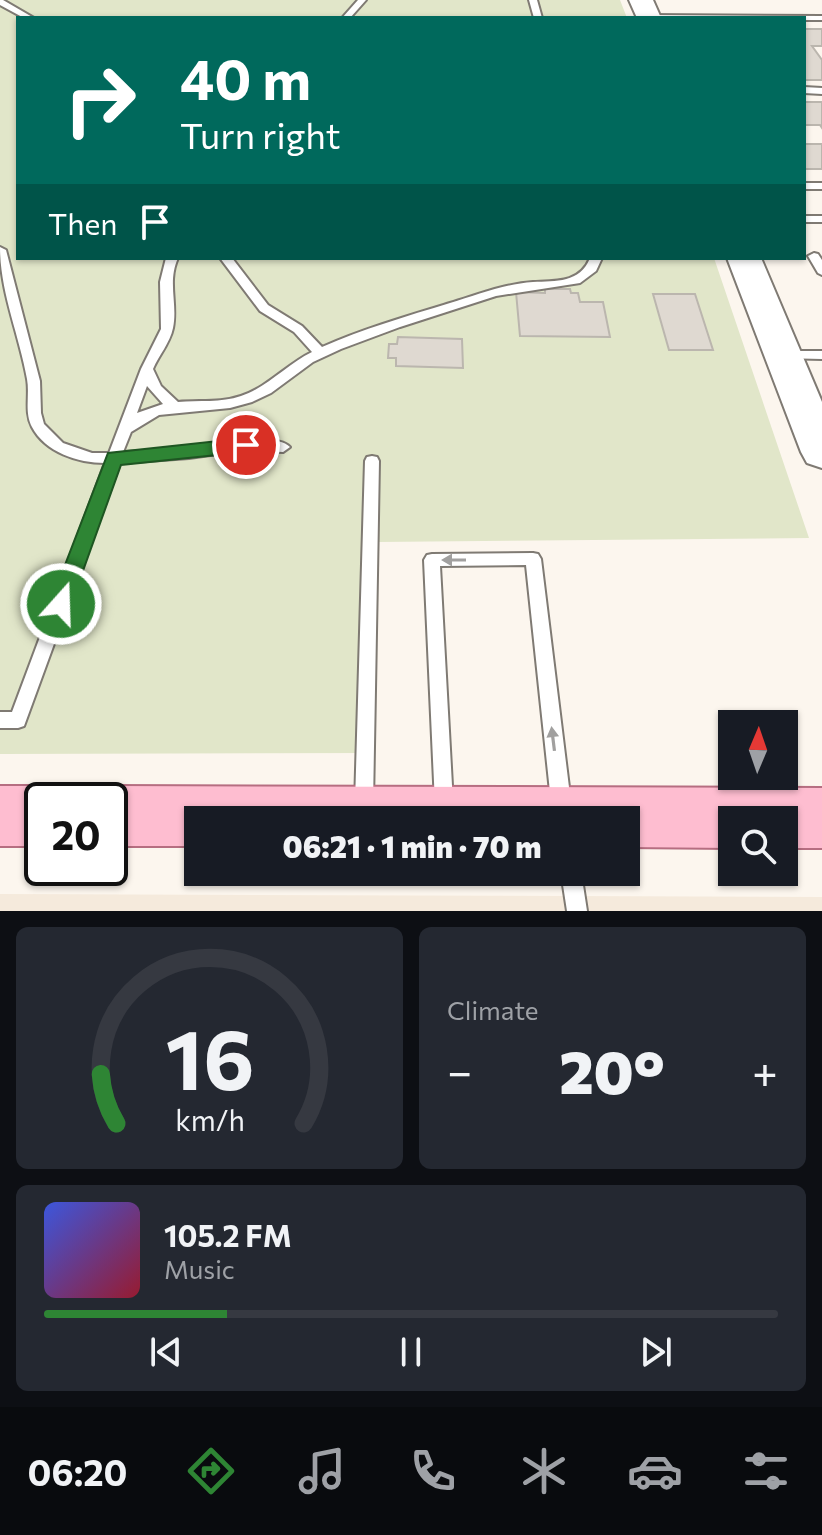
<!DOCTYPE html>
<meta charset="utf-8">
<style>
body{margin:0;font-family:Commissioner,sans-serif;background:#242831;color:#f1f3f6;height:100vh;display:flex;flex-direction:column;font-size:30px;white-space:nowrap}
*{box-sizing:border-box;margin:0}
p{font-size:26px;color:#9ea1a6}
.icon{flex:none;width:44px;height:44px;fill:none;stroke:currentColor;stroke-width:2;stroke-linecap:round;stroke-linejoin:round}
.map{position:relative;height:911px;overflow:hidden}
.side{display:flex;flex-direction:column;gap:16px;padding:16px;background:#0d0f14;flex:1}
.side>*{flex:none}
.banner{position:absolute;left:16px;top:16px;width:790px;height:244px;border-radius:0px;box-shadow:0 2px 6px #0004;background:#00695c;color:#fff;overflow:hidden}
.needle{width:52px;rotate:2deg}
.tools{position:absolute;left:718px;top:710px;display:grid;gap:16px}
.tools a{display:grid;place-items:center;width:80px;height:80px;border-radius:0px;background:#171b24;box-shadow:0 2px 6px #0004;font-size:40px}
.speed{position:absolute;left:24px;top:782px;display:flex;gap:16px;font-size:40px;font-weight:700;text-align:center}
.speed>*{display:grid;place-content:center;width:104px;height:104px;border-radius:50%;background:#171b24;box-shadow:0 2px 6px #0004;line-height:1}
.speed .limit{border:4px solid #111;border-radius:12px;background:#fff;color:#111}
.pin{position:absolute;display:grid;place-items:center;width:68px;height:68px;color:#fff;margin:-34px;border:4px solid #fff;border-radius:50%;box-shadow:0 2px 8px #0007}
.me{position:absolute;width:88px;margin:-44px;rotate:20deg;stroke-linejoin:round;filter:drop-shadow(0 0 6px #0008)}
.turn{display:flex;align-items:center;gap:28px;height:168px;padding:0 32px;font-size:36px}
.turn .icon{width:104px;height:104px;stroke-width:2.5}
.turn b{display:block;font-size:56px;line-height:68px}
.then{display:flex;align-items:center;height:76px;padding:0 32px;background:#0003;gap:16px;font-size:30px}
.big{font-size:60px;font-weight:800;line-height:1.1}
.side .card{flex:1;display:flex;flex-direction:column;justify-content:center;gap:12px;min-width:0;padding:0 28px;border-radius:12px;background:#242831}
.side .dial{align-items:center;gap:0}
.dial svg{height:208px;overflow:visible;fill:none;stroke:#363941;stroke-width:7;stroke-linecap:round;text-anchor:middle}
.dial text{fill:#f1f3f6;stroke:none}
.song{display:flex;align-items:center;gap:24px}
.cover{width:96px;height:96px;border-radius:12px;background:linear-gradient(135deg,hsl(230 70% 55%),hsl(350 70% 35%))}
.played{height:8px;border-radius:4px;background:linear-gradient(90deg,#2e8534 25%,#363941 25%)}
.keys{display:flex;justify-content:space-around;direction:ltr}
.heat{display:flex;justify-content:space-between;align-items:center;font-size:44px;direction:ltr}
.side .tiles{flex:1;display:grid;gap:16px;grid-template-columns:1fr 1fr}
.card:last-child{grid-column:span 2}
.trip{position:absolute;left:184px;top:806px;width:456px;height:80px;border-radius:0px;background:#171b24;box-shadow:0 2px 6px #0004;font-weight:800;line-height:80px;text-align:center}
.menu{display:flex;height:128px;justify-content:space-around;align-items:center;background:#090b0e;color:#9ea1a6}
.menu .icon{width:56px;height:56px}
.menu .on{color:#2e8534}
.menu b{font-size:36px;color:#f1f3f6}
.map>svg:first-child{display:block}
</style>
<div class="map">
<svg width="822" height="911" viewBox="0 0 822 911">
<rect width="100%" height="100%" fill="#fcf6ee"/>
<path fill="#f5eadc" d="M0,894L822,897V911H0Z"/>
<path fill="#e1e6c9" d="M0,0H620L627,18H18V258H714L809,538L378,542L375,753L0,754Z"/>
<path fill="#dfd9d1" stroke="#bbb6ae" stroke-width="2" d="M804,29H822V46H812L822,60V80H804Z
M804,102H822V128L820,125H804Z
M804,144H822V169H804Z
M545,289H570L571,293H578L580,302H603L610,337L520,336L516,292L545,293Z
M653,294H695L713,350H669Z
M398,337L462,339L463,368L396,366V358H388L389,344H397Z"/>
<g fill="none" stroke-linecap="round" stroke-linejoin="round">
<defs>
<path id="lane" d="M0,0H3L34,18H24L0,5Z
M358,0H366L350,18H342Z
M529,0H537L542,18H534Z
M648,15L822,16V20H804V18H645Z
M804,87L822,88V94L804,93Z
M804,183H822V189H804Z
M804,216H822V222H804Z
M0,247L6,250L40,381L41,413L44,424L63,443L92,453H109L141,369L161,329L160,282L166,258H178C167,282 178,304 173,328C170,343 159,355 153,369L161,386L178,402C199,400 221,403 241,396C268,387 287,364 312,352L294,332L260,311L220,258H232L268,305L302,326L322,347C363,329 407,316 450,303C477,295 504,284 533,282C556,281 580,283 590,258H602L596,271L580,283L496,296L400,327L341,349L313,362L271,393L252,402L230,408L159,415L131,432L123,452C144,451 165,450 186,448C208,446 275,431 290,447L283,452L246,450L189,458L120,463L24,726L18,728H0V712H12L105,463C78,463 45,452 32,427C24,412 30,395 27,379C19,334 0,292 0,247ZM147,386L163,404L137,413Z
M814,253L818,254L822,260V275L818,273L808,256Z
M784,351H822V359L780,358L778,355L780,352Z
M372,456L377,457L379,461L373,804L371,811L364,813L357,811L355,804L365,461L367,457Z
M533,553L538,554L541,559L573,820H553L526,565L440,566L453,804L451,811L444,813L437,811L435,804L424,560L427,555L432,554Z
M561,872H581L587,911H567Z"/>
<path id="secondary" d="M629,0H653L661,18H637Z
M727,258H761L822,402V468L807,463L801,452Z"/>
<path id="primary" d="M0,786H42L63,795L65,800H42V846H0Z
M110,786L822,788V848H784V820H732V848L626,847V820H198V846H110V800H87L89,795Z"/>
</defs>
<use href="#lane" stroke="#7f7a73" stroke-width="4"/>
<use href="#secondary" stroke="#7f7a73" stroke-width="4"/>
<use href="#primary" stroke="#b66e81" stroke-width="4"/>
<use href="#lane" fill="#fff" fill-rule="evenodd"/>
<use href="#secondary" fill="#fff" fill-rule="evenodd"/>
<use href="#primary" fill="#febdd0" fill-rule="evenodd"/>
</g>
<defs><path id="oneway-solid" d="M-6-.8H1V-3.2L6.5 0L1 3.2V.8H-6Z" transform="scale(2)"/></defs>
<g fill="#a1a09f">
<use href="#oneway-solid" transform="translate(454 560) rotate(180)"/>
<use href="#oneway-solid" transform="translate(553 739) rotate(-97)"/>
</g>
<path fill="#2e8534" stroke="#1e5622" stroke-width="2" d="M246,438L255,445L246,452L121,465L71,604L68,610L61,613L53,610L50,604L108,453Z"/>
</svg>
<div class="tools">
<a><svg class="needle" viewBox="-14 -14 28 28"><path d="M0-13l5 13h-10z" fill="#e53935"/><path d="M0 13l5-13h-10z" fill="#9ea1a6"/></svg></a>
<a><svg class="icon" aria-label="search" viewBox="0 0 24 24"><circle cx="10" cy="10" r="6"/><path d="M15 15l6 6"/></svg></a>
</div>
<div class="speed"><div class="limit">20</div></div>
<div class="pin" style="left:246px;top:445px;background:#d93025"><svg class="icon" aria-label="arrive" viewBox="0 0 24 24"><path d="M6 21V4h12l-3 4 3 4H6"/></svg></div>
<svg class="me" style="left:61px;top:604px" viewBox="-20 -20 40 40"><circle r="17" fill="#2e8534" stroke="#fff" stroke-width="3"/><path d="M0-11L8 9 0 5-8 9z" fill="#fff"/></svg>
<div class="trip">06:21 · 1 min · 70 m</div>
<div class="banner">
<div class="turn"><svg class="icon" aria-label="right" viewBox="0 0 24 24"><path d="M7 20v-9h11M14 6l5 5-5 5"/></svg><div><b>40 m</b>Turn right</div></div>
<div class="then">Then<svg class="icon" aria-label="arrive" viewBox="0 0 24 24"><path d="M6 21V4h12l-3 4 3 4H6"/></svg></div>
</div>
</div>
<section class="side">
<div class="tiles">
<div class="card dial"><svg viewBox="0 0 100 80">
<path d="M14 69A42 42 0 1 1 86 69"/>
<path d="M14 69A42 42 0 0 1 8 50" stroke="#2e8534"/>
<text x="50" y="56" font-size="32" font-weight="700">16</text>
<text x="50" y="72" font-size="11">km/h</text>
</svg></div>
<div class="card"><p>Climate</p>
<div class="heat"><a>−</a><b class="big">20°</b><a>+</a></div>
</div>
<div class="card">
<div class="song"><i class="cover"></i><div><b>105.2 FM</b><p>Music</p></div></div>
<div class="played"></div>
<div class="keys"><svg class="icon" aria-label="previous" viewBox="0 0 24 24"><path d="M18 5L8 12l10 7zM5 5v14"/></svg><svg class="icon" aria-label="pause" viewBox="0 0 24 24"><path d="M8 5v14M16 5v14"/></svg><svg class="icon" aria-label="next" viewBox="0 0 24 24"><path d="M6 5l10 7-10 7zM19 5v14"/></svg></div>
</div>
</div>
</section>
<nav class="menu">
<b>06:20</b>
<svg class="icon on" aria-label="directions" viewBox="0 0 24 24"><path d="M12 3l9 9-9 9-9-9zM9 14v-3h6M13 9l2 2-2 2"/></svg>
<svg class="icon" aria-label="music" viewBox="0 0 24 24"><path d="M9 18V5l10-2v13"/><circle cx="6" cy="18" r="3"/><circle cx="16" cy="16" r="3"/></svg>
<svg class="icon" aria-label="phone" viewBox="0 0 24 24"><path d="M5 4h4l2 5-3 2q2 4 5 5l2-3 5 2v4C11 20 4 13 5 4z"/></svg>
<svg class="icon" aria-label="climate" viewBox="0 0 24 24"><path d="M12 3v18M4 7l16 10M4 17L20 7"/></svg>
<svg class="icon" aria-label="car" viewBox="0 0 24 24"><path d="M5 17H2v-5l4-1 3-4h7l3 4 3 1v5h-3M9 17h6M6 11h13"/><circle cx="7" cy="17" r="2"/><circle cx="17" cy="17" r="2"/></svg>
<svg class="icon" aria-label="filters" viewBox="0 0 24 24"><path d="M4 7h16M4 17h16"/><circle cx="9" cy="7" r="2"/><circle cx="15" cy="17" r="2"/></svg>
</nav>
